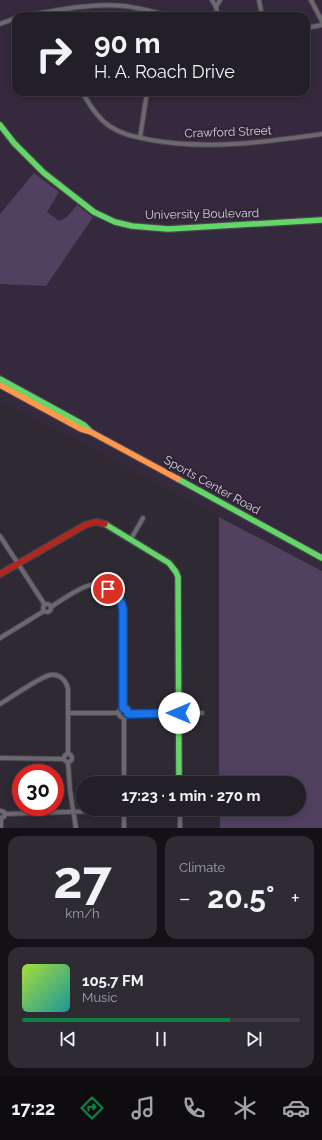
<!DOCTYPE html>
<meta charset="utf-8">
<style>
body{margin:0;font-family:Raleway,sans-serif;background:#2e2c32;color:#f1f3f6;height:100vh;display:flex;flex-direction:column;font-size:15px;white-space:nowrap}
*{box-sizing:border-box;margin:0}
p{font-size:13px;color:#a2a2a7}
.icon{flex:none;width:22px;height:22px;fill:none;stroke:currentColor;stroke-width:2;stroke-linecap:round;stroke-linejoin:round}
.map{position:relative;height:828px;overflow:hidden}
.panel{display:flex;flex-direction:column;gap:8px;padding:8px;background:#131115;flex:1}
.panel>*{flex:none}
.banner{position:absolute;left:12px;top:12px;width:298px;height:84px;border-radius:12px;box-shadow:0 2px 10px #0003,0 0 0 1px #3f3d43;background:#221f26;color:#f1f3f6;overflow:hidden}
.speed{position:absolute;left:12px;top:764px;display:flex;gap:8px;font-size:20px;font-weight:700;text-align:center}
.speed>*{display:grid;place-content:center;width:52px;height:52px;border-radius:50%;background:#221f26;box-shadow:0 2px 10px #0003,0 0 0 1px #3f3d43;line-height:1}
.speed .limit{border:6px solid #d22;background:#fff;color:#111}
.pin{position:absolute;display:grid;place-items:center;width:34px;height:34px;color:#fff;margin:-17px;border:2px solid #fff;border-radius:50%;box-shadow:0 1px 4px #0007}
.me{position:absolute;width:44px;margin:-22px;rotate:270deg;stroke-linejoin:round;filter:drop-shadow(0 0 3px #0008)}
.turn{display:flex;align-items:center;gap:14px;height:84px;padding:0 16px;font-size:18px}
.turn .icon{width:52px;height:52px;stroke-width:2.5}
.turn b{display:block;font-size:28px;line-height:34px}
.big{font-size:30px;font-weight:700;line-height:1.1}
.panel .widget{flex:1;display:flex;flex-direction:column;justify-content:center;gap:6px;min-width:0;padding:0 14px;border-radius:12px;background:#2e2c32}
.panel .dial{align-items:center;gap:0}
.dial b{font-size:52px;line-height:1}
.song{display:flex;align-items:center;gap:12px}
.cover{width:48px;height:48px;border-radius:6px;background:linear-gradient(135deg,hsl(80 70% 55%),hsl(180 70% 35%))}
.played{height:4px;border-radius:2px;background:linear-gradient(90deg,#0b8043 75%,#3f3d43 75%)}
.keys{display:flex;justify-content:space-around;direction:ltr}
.heat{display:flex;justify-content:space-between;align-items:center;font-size:22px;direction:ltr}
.panel .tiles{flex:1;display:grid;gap:8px;grid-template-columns:1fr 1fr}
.widget:last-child{grid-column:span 2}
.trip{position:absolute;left:76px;top:776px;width:230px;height:40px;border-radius:20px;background:#221f26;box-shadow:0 2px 10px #0003,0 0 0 1px #3f3d43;font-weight:700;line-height:40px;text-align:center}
.tab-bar{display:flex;height:64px;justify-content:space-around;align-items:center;background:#0e0c0f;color:#a2a2a7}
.tab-bar .icon{width:28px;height:28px}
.tab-bar .current{color:#0b8043}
.tab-bar b{font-size:18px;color:#f1f3f6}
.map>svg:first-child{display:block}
</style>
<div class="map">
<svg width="322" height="828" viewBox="0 0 322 828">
<rect width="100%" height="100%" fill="#2e2933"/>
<path fill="#35293e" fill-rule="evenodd" d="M0,0H322V571L0,400ZM16,16H306V92H16Z"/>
<path fill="#524061" d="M34,173L59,192L47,212L59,221L67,217L77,205L93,217L46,286L0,284V214Z
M219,517L322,571V828H220V809H299V783H219Z"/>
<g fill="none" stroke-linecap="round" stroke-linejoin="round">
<defs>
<path id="street" d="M212,0L216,7L218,16
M259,0L262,16
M311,0L322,21
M216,7L220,0
M65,9V16
M25,16C57,10 91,3 124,6C140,8 155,12 170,16
M0,24L16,18
M306,28L322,25
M82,92C90,105 98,119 111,127C123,135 137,137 151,140C208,150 266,142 322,134
M140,138L147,92
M0,536L45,605
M131,539L143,518
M43 608a4 4 0 1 1 8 0a4 4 0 1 1-8 0Z
M51,607C62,600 79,587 91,585C101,584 115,590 120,599C127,611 124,631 124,644C124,665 123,687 123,708
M0,638L44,611
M0,704C12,697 38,678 50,675C59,673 66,680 68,689V754
M118.5 713a4.5 4.5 0 1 1 9 0a4.5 4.5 0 1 1-9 0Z
M69,713H119
M128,714L202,713
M64 758a4 4 0 1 1 8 0a4 4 0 1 1-8 0Z
M0,758L64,759
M68,762L70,790L76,828
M124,783V717
M124,809V828
M180,809V828
M0,811L4,812L5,814L4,817L0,818
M5,814L124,810
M1,819V828"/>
<path id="fast" d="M0,125L14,143L44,173L94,212L115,222L132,226L168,229L322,220
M0,379L84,425L90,431
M178,479L322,558
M105,524L169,563L176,572L178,577L179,783"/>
<path id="slow" d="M0,385L81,429L91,432L178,479"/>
<path id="jam" d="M0,574L85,525L96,522L105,524"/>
</defs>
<use href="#street" stroke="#49454d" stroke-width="6"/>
<use href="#fast" stroke="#49454d" stroke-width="8"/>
<use href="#slow" stroke="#49454d" stroke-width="8"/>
<use href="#jam" stroke="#49454d" stroke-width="8"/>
<use href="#street" stroke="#6b686f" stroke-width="4"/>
<use href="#fast" stroke="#63d668" stroke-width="5.5"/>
<use href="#slow" stroke="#ff974d" stroke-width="5.5"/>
<use href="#jam" stroke="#b3261e" stroke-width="5.5"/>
</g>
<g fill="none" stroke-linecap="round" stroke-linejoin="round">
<defs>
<path id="route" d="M108,589C117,593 121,599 123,609V708L127,710L128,714L179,713"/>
</defs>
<use href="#route" stroke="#114b97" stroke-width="10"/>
<use href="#route" stroke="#1a73e8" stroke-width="7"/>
</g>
<g text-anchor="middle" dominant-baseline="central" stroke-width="4" stroke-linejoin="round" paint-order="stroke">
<g font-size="12" fill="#d7d1dd" stroke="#2f2537">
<text transform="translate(228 132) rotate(-2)">Crawford Street</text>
<text transform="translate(202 214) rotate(-1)">University Boulevard</text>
<text transform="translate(212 485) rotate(29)">Sports Center Road</text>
</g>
</g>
</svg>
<div class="speed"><div class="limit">30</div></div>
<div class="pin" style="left:108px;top:589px;background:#d93025"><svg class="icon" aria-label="arrive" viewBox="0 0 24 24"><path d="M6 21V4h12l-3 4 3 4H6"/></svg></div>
<svg class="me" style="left:179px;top:713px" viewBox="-20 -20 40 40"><circle r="19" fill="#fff"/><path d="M0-13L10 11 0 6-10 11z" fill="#1a73e8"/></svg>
<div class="trip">17:23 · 1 min · 270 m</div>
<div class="banner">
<div class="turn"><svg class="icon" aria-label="right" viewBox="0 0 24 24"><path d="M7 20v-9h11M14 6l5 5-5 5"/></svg><div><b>90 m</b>H. A. Roach Drive</div></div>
</div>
</div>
<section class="panel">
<div class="tiles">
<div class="widget dial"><b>27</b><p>km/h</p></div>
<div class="widget"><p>Climate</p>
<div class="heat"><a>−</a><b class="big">20.5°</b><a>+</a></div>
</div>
<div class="widget">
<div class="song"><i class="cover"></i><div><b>105.7 FM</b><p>Music</p></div></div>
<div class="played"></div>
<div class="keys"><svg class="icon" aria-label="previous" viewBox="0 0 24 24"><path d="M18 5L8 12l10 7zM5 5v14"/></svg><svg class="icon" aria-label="pause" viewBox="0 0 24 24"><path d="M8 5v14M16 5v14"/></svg><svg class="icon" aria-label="next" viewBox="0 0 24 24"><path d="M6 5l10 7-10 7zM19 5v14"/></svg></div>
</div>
</div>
</section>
<nav class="tab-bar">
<b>17:22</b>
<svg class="icon current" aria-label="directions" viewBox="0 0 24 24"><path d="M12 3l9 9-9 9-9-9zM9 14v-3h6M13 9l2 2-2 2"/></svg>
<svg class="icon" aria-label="music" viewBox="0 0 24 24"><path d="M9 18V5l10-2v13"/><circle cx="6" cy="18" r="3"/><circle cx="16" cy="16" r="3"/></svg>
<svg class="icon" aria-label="phone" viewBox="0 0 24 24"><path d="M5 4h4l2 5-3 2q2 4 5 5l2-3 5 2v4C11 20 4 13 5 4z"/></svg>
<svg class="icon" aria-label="climate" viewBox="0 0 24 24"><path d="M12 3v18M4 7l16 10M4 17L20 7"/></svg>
<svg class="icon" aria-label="car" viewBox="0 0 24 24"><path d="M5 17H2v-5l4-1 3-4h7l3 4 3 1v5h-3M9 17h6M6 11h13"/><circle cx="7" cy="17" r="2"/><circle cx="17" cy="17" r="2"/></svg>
</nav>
